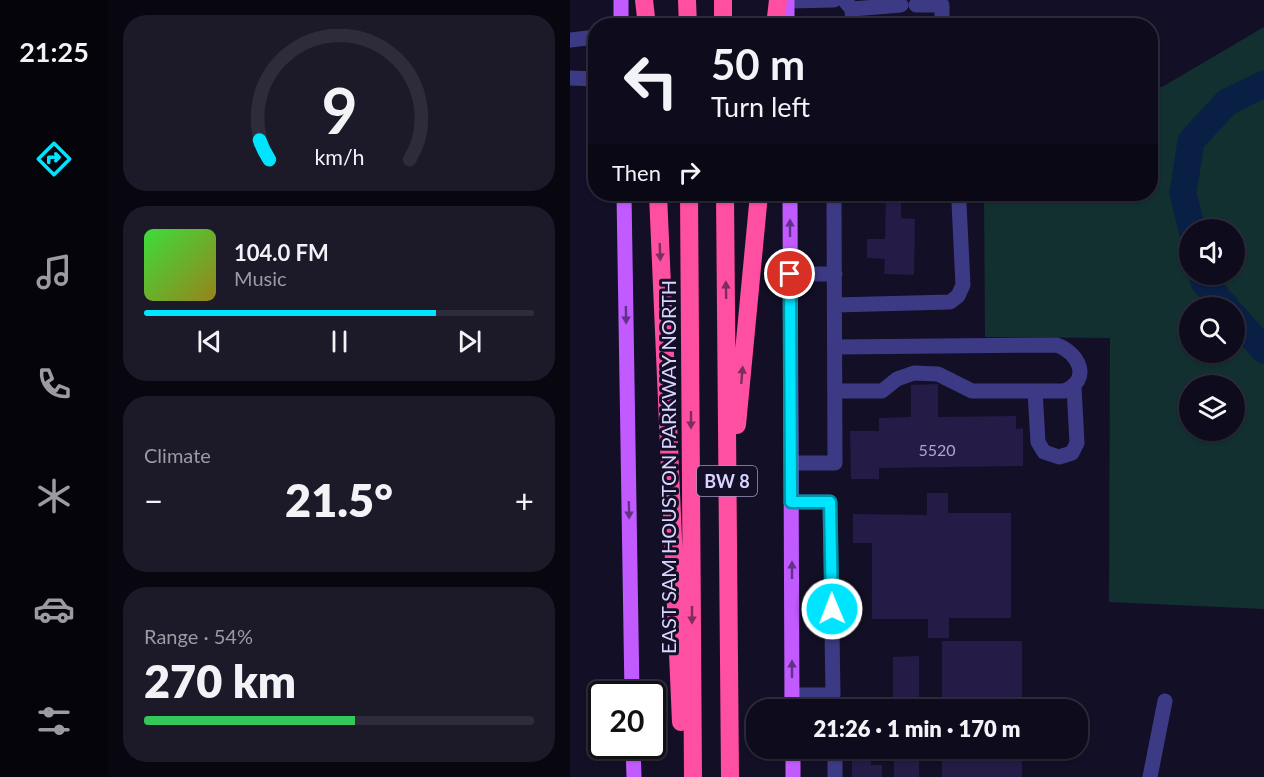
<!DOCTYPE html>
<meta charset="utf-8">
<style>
body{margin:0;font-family:Lato,sans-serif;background:#1c1929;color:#f1f3f6;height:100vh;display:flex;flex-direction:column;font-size:22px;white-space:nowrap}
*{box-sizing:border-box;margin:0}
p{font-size:20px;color:#9b9ba3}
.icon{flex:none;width:33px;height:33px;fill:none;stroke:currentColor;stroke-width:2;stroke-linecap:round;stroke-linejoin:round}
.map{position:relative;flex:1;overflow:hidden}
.sheet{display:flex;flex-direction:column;gap:15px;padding:15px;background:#08060f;width:462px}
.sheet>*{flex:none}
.guide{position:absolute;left:18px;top:18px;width:570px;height:183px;border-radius:24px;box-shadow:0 2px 4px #0004,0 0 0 2px #2e2b3b;background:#0e0b1c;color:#f1f3f6;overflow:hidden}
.fabs{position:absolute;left:609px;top:219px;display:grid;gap:12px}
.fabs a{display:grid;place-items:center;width:66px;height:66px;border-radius:50%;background:#0e0b1c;box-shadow:0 2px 4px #0004,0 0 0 2px #2e2b3b;font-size:30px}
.speed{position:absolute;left:18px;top:681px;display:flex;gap:12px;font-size:30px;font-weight:700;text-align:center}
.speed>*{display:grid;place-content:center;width:78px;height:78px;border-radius:50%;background:#0e0b1c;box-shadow:0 2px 4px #0004,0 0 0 2px #2e2b3b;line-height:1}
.speed .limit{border:3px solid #111;border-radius:9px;background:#fff;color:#111}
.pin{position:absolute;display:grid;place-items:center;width:51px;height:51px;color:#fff;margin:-26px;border:3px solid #fff;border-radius:50%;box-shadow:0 2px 6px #0007}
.me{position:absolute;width:66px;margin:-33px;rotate:359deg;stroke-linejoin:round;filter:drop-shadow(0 0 4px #0008)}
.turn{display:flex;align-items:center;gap:21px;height:126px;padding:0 24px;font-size:27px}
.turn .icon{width:78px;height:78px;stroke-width:2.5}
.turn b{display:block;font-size:42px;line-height:51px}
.then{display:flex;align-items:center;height:57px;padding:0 24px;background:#0003;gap:12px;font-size:22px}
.big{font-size:45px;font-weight:800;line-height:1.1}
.sheet .card{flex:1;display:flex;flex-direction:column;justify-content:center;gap:9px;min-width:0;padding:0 21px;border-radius:24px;background:#1c1929}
.sheet .dial{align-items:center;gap:0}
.dial svg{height:156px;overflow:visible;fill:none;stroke:#2e2b3b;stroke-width:7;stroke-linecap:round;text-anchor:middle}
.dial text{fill:#f1f3f6;stroke:none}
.song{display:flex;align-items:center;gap:18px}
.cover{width:72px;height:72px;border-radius:9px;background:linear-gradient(135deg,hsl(120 70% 55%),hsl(50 70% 35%))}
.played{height:6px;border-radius:3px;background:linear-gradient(90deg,#00e5ff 75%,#2e2b3b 75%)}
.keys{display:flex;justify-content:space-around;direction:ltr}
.heat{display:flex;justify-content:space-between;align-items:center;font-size:33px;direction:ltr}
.charge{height:9px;border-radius:4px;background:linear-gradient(90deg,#34c759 54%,#2e2b3b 0)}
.trip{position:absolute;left:176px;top:699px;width:342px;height:60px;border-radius:24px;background:#0e0b1c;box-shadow:0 2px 4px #0004,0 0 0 2px #2e2b3b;font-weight:800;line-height:60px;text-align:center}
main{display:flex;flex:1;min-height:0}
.tab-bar{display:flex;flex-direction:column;width:108px;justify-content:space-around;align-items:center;background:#06040b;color:#9b9ba3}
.tab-bar .icon{width:42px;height:42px}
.tab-bar .current{color:#00e5ff}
.tab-bar b{font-size:27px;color:#f1f3f6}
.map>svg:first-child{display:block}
</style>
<main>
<nav class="tab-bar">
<b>21:25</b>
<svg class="icon current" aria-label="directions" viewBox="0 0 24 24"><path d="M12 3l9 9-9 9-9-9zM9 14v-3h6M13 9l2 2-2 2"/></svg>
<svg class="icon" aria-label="music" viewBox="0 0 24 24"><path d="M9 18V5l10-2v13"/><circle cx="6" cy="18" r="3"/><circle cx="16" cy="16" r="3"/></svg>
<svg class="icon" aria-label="phone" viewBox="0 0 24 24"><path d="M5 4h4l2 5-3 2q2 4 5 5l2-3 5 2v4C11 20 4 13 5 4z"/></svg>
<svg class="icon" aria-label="climate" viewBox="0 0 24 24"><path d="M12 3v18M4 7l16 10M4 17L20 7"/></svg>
<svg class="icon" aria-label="car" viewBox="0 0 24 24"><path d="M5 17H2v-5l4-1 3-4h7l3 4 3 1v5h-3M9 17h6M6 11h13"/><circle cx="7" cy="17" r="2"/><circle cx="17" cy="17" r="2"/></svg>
<svg class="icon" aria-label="filters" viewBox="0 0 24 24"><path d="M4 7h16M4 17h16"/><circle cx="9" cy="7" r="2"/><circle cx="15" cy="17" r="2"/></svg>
</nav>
<section class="sheet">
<div class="card dial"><svg viewBox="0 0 100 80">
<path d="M14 69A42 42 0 1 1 86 69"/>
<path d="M14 69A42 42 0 0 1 9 59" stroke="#00e5ff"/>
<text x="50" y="56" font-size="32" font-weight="700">9</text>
<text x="50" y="72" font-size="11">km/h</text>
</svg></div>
<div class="card">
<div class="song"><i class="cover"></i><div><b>104.0 FM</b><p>Music</p></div></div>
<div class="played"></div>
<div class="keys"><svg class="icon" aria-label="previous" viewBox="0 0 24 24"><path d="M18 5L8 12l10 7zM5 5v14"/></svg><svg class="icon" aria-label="pause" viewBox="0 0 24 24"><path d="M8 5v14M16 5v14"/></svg><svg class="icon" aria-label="next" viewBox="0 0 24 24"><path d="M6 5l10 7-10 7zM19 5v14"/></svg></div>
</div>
<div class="card"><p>Climate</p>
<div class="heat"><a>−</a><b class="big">21.5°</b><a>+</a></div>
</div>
<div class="card"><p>Range · 54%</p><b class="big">270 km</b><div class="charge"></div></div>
</section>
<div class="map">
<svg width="694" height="777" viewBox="0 0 694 777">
<rect width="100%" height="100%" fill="#130f26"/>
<path fill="#12302f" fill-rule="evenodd" d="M694,27V609L539,602L540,338L415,337L414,194H580L581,88L592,87ZM620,230H664V274H620ZM620,308H664V352H620ZM620,386H664V430H620Z"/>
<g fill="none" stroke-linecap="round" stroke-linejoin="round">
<path stroke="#0a1f44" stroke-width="27" d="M622,230L613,193L621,141L657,102L694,84
M632,274L634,282L657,308
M664,316L694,350"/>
</g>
<path fill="#241b47" d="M316,194H331V218L345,219L344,275L314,274L315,259L297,258V239H315Z
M368,384V417L446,416V429L453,428V466L309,468V479H281L280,431H309V418L341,417V385Z
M357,493H378V513H441V618H379V638H358V619H302V543H283V514L357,515Z
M372,641H452V710H372Z
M349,656V710H323V657Z
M282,748H301V765H312V777H282Z
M324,748H349V777H324Z
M372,748H452V777H372Z"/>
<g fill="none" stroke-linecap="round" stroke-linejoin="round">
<path stroke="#3d3a85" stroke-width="15" d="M217,1L264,0
M276,2L282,9L283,26
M346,5H372V26
M282,9L331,5
M0,40L26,37
M0,78L26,79
M220,274H265
M265,305L380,302L388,296L393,285L389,203L387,194
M265,347L487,345C509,353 522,380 494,391H402L368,374L344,373L327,379L312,391H265
M465,391L468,442L474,452L489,457L502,453L507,443L504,387
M221,463H265L264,194
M221,502H260L263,695H222
M265,748V777
M580,777L595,701"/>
<path stroke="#c25bff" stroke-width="15" d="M217,0V26
M51,26V0
M54,194L62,694
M220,194L222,710
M63,746L64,777
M223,748V777"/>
<path stroke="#ff4fa3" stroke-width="18" d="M74,0L77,26
M117,0L118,26
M153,0V26
M205,26L208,0
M88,194L111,722
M119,194L123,777
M155,194L160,777
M167,425L189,194"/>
</g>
<defs><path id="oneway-solid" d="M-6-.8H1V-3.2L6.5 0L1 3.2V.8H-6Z" transform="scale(1.5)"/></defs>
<g fill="#623188">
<use href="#oneway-solid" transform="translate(220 228) rotate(-90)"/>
<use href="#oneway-solid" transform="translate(56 315) rotate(89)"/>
<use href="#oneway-solid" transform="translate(59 510) rotate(89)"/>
<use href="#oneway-solid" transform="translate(222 570) rotate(-90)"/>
<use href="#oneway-solid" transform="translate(222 669) rotate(-90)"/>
</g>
<g fill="#7d2c5e">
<use href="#oneway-solid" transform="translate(90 252) rotate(88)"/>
<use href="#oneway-solid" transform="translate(156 290) rotate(-91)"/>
<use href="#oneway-solid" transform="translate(172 375) rotate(-85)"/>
<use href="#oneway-solid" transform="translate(121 420) rotate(90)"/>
<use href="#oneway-solid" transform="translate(122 615) rotate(90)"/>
</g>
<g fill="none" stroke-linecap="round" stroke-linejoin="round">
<defs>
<path id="route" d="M220,274L221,502H260L262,609"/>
</defs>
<use href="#route" stroke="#0095a6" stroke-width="15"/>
<use href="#route" stroke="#00e5ff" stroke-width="10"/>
</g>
<g text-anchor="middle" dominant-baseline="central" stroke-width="6" stroke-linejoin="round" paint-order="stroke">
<g font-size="16" fill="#aca6d1">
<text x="367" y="449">5520</text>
</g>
<rect fill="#130f26" stroke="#9e99be" stroke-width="1.5" x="127" y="466" width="60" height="30" rx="4.5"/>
<g font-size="18" font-weight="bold" fill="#d9d4ff">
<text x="157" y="481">BW 8</text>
</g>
<g font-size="20" fill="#d9d4ff" stroke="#130f26">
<text transform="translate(98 467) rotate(-90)">EAST SAM HOUSTON PARKWAY NORTH</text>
</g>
</g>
</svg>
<div class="fabs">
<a><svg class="icon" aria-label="sound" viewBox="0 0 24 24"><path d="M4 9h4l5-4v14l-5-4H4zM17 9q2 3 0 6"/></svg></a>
<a><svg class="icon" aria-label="search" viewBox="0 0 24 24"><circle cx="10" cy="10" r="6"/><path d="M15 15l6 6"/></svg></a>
<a><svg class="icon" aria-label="layers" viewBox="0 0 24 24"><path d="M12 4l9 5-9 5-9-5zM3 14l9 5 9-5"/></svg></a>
</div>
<div class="speed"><div class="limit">20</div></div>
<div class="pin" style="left:220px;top:274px;background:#d93025"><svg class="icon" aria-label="arrive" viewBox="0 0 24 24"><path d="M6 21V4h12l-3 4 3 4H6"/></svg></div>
<svg class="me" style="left:262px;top:609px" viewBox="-20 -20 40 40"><circle r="17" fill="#00e5ff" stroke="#fff" stroke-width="3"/><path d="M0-11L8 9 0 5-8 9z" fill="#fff"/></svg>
<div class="trip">21:26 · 1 min · 170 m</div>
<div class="guide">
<div class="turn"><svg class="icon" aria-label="left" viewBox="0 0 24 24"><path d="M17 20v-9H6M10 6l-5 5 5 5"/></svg><div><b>50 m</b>Turn left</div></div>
<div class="then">Then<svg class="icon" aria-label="right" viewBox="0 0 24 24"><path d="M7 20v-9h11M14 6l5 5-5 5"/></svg></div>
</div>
</div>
</main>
